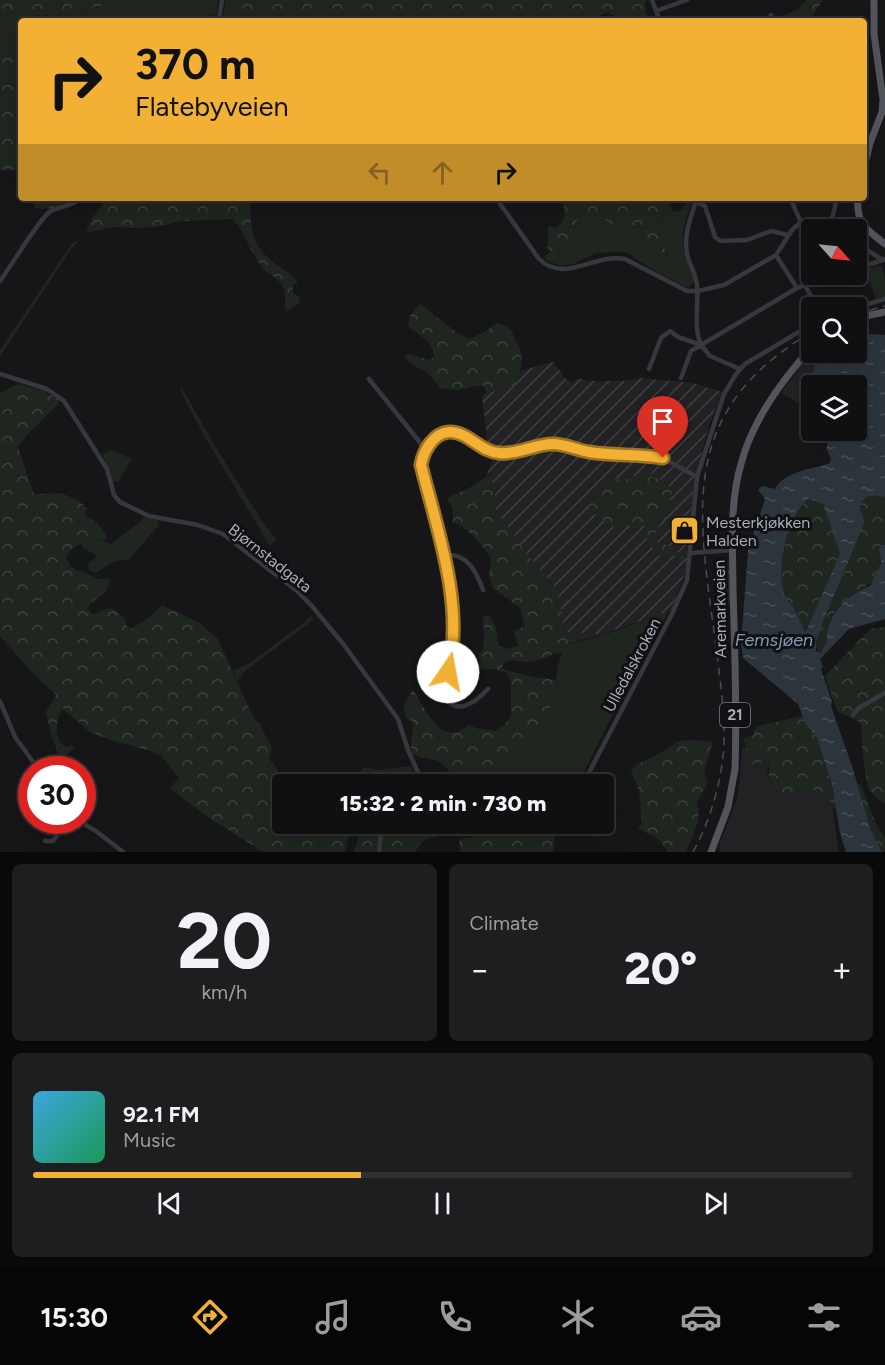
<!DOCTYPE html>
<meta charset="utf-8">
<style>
body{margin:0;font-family:Figtree,sans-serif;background:#1e1e20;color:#f1f3f6;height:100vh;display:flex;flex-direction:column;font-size:22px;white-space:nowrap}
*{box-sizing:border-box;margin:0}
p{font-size:20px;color:#9c9d9f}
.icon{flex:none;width:33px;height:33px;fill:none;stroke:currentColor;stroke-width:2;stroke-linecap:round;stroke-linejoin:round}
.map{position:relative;height:852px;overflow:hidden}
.side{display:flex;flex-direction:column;gap:12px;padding:12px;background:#09090a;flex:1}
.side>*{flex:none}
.banner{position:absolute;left:18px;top:18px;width:849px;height:183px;border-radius:6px;box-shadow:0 6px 24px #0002,0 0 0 2px #303032;background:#f2b134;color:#111;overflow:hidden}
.needle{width:39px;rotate:117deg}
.fabs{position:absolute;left:801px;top:219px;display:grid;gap:12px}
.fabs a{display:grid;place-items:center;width:66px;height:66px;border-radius:6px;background:#101012;box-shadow:0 6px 24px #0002,0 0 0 2px #303032;font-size:30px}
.speed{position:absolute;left:18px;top:756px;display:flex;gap:12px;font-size:30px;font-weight:700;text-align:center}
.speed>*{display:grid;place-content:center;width:78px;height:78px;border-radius:50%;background:#101012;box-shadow:0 6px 24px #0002,0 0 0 2px #303032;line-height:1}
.speed .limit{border:9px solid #d22;background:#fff;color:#111}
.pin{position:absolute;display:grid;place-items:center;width:51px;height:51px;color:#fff;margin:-62px -26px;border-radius:50% 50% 50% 0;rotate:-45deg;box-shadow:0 0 6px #0007}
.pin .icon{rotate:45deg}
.me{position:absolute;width:66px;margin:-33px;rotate:12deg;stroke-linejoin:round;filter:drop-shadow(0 0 4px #0008)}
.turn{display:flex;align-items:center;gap:21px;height:126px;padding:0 18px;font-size:27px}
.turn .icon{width:78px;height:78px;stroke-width:2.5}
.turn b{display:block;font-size:42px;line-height:51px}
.lanes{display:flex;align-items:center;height:57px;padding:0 18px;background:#0003;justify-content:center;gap:30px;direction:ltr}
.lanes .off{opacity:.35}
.big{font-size:45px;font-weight:800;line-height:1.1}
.side .card{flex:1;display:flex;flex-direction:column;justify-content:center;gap:9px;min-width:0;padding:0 21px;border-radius:9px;background:#1e1e20}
.side .dial{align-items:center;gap:0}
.dial b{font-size:78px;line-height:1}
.song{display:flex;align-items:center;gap:18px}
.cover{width:72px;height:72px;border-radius:9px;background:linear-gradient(135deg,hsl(200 70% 55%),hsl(150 70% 35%))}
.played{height:6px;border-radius:3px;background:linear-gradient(90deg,#f2b134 40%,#303032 40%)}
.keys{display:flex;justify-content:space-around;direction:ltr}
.heat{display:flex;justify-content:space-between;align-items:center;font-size:33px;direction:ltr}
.side .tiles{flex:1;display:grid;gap:12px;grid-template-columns:1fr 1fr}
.card:last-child{grid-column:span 2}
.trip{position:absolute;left:272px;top:774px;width:342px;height:60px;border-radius:6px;background:#101012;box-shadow:0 6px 24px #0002,0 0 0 2px #303032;font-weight:800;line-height:60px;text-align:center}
.dock{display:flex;height:96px;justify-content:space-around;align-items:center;background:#060607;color:#9c9d9f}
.dock .icon{width:42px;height:42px}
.dock .on{color:#f2b134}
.dock b{font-size:27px;color:#f1f3f6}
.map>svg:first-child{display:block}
</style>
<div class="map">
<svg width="885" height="852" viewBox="0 0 885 852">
<defs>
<pattern id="industrial-furrows" width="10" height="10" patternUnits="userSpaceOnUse" patternTransform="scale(1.5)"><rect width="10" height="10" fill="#222225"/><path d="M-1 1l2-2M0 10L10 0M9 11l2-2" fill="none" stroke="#3f3f43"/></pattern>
<pattern id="forest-crowns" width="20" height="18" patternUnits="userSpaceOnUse" patternTransform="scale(1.5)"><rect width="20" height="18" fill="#1e261f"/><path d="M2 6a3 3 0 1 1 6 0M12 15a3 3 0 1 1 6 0" fill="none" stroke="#3c433d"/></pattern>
<pattern id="water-ripples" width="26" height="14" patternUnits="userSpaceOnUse" patternTransform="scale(1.5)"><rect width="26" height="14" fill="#2c353c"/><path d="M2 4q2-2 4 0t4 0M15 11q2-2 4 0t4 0" fill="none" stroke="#485056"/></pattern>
</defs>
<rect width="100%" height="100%" fill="#161618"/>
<path fill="#222225" d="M812,352L826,353L815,365L811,386L810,410L781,393L805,359Z
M742,748H747L752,764H759L768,756L771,758L767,773L771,784L776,787L795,794L805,789H815L826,793L832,807L839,852H720L719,846L738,796Z"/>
<path fill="url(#industrial-furrows)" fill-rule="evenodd" d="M553,362L558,369L563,373L562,376L570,382H574L578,378L588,381H622L642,378L692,383L722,392L709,426L694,482L686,570L672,610L600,635L562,632L563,621L553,585L536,566L492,505L497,487L486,477L493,459L488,445L482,399L485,393L514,387L522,370ZM652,471L650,477L666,483L672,490L654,539L655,542L665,544L682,555L679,558L648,541L645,526L631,525L591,511L589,504L591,500L613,480L624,479Z"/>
<path fill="#1e261f" d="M136,0H218L217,15L175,21H21V46L0,49V24Z
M690,198L693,200C680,234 678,246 695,280L690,287H686L653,270L626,252L596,253L573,264L560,266L546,260L544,256L572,242L578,217L582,214L609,222L620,231L636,232L641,234L649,246L666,262L671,264L659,233L657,221L672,211L677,212L682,209Z
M81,239L69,252L0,357V350L72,243Z
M882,265L885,279V298L876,300L865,269Z
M180,385L218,451L261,519L273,536L278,539L269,545C257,523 178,396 180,385Z
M111,450L134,460L129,462L127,468L118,482L112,481L110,471L102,454Z
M144,517L158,520L159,525L129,559L113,562L96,573L89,570L87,565L97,556L82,547V542L101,540L111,544L140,522Z
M666,612L668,613L628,684L578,784H440L452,776L517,756L538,736L551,708L558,666L562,652L568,645L612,632Z
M311,615L313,620L245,671L237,681L233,669L235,670L251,662L306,621Z"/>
<path fill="url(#forest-crowns)" d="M0,0H136L0,24Z
M225,0H645L646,12L650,21H621L608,12L588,21H411L398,19L390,21H223Z
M806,0H823L810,20L795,21L789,19L773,21L799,8Z
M21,46V170H0V49Z
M40,198H77C67,208 47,210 34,208L35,202H39Z
M107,198H251C249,232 252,248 281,268C289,273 293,275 298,283L293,285V293L298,296L301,302L286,312C283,303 288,292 281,284C277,278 268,274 263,268C250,254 246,231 232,219L182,221L156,227L133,228L117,227L87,232C88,219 100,210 107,198Z
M565,198H669L672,211L657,221L659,233L671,265L666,262L649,246L641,234L635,232L620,231L609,222L582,214L578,217L572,242L553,252L548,250V226L557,227C568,218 564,214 563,201Z
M420,304L460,335L470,339L486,331L497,323L506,326L512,331C513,339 518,342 520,349C524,362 520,375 514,387L486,393L484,386C474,385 469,388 459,390C452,391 446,388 439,388C428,366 416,371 404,357L408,354L431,360L434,355L430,343L408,326L410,316Z
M18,384L44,391L59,400L57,405L28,434L18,447L34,494L60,493L76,499L87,508L84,515L98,524L107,536L106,539C90,543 73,540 66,558L71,567L78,571H82L98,579L110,578C107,600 97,593 88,608L91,614C97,615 99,611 105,609C116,606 125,617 127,626L131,629L151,616L162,605L200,623L218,639L253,717L260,725L272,748L269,759L277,769L281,782L284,784H282V824H445L444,834L424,840L415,852H354L358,839L356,832L353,830L349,834L345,852H263L209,818L170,788L179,778L161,756L151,751L113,741L90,732L62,708C56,721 52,737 66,747L72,745L75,747L61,760L51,735L46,712L56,695L28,668L0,636V393Z
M652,471L651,477L663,480L672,490L667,518L660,520L654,539L655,542L665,544L683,555L682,559L668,553L658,556L648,541L645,526L631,525L617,529L590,511L589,505L591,500L613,480L625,479Z
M486,477L497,486L492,505L536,566L559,594L563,621L562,632L600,635C590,638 577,640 568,645C565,647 565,650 562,652C559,654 556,652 553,654C544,659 537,661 527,662C518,662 508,656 502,667L505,670L533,677L556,680C553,707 543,743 516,757C498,766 471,770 452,776C442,757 431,761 413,755C408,742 415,735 412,721L406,718L403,706L413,690C425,709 443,750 468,725L479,729L495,731L505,724L511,716V682L507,673L495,669L480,670L479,654L483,650L484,639L483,616H489L496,627L498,645L507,649L518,646L514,631L525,626L520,608L493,588L489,575L491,559C483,545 469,529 453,522V509L447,498L469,488Z
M876,494L885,497V545H881C878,554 882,562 878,572C869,591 848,593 836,610C827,624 831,640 819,653L818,652L816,645L819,633L865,522L859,506L863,500Z
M808,499L823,504L840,554L806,631L804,630C801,622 797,611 791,605C788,601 785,598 784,593C776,567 789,518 808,499Z
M723,559H727L730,564V602L722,612L717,613L716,603C724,592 716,576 718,563Z
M885,627V804C880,800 874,797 870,791C864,780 862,738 861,723L837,711L825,676L870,629Z
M803,716L805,723L817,738L821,750L832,784L836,809L832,807L826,793C806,786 804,793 784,795C767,779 767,781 771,758L768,757L759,764H752L743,738L754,735V730L759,726Z
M693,740L713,742L704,772L708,783L697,802C703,818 692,837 686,852H668C657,834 653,837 638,828L642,823L639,790L631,771L636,765L662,752L679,741Z
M411,766L417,784H336L347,773L356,777L364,767L378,770Z
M857,783L861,785L875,822L885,838V852H882L870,828Z
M527,824H559C553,836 556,839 553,852H460L459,840Z"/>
<path fill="url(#water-ripples)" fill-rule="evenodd" d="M857,333L885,335V497C874,494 865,495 859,506L865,522L823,622L816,643V651L820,653C830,640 825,638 829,626C836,605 851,594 870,586L881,563L879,548L881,545H885V619L849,629L820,659L823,667L821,669L832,702L831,706L853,769L870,828L882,852H846L840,833L832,784L817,738L805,723L798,704L743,658L741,644L748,551L765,499L758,490L762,486L775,489C785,470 813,470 830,463L831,458L826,448L828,445L819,431L856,430V386H812L811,415C808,404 810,374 816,364C818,360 823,356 826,353L856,352ZM808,499L823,504L840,554L806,631L804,630C801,622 798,616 794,608C791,603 786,599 784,593C776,567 788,517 808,499Z"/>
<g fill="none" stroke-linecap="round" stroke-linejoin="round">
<path stroke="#37383d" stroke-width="4.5" d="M652,0L660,21
M656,11L687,0
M219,21L222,0
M768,21L771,15
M496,198L539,259C565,284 593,253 625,259L687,291H698L724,285L776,255L792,230L801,222H817L834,230
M697,198C691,218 682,236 688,258C691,267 696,275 697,285C699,305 693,326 701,345
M790,198L801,222
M696,202L705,206L715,237L720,241L747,240L771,231L788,235
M830,227L837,198
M856,243L883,260
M776,255L797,288
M856,269L885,259
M0,281C10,268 40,217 51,211C61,206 72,207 81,198
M805,285L817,308
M856,308L885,299
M649,369L661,338L670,331L678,337L701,345L710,356L740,369
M0,374L47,389L64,401L107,469L114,495L120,502L149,516L198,525L223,534L297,591L311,605L344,645L398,719L408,750L423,784
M681,378L691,351L797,288L836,274
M369,379L426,450
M691,553L733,550
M443,555C467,552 476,571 483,590
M488,689C475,703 455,718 443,693L453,648L454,620L441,543L421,465L424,453L431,443L440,435L451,432L464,436L487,451L498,453L550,444L589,452L654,456L663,458L697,477
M0,701L15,737L39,770
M853,715L859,708L885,693
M583,784L672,614L687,580L697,477L724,394L736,374L745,364L812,324
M77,820L96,831L123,852
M438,824C457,843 486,829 509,824
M448,824L460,833
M45,841H53L68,820
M379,852L382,824"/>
<path stroke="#53555c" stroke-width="7" d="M864,168L870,143L882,112L883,100L874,34V0
M858,198C856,224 866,229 885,244
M856,318L885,312
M711,852L728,807L735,769C737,710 735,650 733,591C733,549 729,505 741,464C752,421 782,380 812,347"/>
<path stroke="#4a4c52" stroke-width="1.5" stroke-dasharray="8 6" stroke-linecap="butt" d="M856,314L885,306
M693,852C711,819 722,781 724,743C725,716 721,689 718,662C701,524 669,415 812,332"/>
</g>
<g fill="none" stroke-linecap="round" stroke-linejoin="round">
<defs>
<path id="route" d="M448,672C465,607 437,529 421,465C423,452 433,433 449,432C468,431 480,452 499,453C517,455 535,444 553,444C565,444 577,450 589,452C614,456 639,454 663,458"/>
</defs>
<use href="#route" stroke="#9d7322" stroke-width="15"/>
<use href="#route" stroke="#f2b134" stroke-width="10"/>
</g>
<defs>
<symbol id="shop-square" viewBox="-11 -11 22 22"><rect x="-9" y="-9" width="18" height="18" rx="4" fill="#f2b134" stroke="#111113"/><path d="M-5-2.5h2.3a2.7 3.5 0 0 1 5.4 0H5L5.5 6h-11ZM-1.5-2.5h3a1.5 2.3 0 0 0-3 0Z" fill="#111"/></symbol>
</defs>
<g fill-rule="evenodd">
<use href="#shop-square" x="668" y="514" width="33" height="33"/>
</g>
<g text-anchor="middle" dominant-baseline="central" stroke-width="6" stroke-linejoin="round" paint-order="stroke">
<rect fill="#111113" stroke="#7b7e86" stroke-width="1.5" x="720" y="703" width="30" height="24" rx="4.5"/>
<g font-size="15" font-weight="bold" fill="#a8adb8">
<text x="735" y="715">21</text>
</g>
<g font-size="16" fill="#a8adb8" stroke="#111113" text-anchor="start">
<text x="706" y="522">Mesterkjøkken<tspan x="706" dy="18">Halden</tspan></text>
</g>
<g font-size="16" fill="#a8adb8" stroke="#111113">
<text transform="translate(270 558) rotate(38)">Bjørnstadgata</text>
<text transform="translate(720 609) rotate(-91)">Aremarkveien</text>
<text transform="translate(632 665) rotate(-62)">Ulledalskroken</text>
</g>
<g font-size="18" font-style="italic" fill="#7f9bb3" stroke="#111113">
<text x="774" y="640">Femsjøen</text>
</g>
</g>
</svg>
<div class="fabs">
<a><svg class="needle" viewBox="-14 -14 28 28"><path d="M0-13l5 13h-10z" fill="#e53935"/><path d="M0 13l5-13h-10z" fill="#9c9d9f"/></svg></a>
<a><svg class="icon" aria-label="search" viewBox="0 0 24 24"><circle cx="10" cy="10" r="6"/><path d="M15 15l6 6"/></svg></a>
<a><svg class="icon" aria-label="layers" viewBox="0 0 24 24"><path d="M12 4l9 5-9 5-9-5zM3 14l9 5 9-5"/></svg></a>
</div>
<div class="speed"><div class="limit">30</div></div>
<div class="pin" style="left:663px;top:458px;background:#d93025"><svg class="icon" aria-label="arrive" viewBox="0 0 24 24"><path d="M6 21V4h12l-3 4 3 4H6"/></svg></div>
<svg class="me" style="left:448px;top:672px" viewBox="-20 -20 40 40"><circle r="19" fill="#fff"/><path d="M0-13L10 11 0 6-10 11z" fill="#f2b134"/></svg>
<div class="trip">15:32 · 2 min · 730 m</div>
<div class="banner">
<div class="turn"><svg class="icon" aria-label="right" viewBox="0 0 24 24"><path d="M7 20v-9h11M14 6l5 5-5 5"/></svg><div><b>370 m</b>Flatebyveien</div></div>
<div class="lanes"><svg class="icon off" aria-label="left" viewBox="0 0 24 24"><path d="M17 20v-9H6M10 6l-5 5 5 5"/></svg><svg class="icon off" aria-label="ahead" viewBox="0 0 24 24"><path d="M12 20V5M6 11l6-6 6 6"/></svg><svg class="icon" aria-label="right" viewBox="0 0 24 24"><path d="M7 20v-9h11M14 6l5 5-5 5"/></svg></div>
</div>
</div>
<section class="side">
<div class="tiles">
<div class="card dial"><b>20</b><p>km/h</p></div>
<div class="card"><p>Climate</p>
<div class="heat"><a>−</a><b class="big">20°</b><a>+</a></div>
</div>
<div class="card">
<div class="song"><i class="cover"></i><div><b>92.1 FM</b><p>Music</p></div></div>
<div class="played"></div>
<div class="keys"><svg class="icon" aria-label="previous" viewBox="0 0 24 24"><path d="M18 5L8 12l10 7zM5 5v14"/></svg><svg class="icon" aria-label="pause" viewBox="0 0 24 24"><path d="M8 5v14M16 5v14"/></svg><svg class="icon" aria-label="next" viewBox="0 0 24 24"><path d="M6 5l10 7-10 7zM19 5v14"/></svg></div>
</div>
</div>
</section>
<nav class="dock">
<b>15:30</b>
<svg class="icon on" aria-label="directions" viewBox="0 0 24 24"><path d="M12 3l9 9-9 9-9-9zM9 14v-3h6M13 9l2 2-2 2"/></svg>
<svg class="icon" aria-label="music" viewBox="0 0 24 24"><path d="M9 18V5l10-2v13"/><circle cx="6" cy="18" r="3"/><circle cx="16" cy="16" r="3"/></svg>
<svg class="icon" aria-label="phone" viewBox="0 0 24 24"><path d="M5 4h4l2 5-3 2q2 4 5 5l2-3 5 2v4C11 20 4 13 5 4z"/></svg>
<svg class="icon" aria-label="climate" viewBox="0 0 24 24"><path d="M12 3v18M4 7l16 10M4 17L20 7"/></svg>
<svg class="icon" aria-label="car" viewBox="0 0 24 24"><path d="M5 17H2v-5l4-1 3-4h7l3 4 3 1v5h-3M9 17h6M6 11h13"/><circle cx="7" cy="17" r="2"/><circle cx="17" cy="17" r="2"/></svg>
<svg class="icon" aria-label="filters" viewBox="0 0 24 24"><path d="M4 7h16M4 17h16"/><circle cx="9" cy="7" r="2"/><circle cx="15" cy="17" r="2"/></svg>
</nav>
